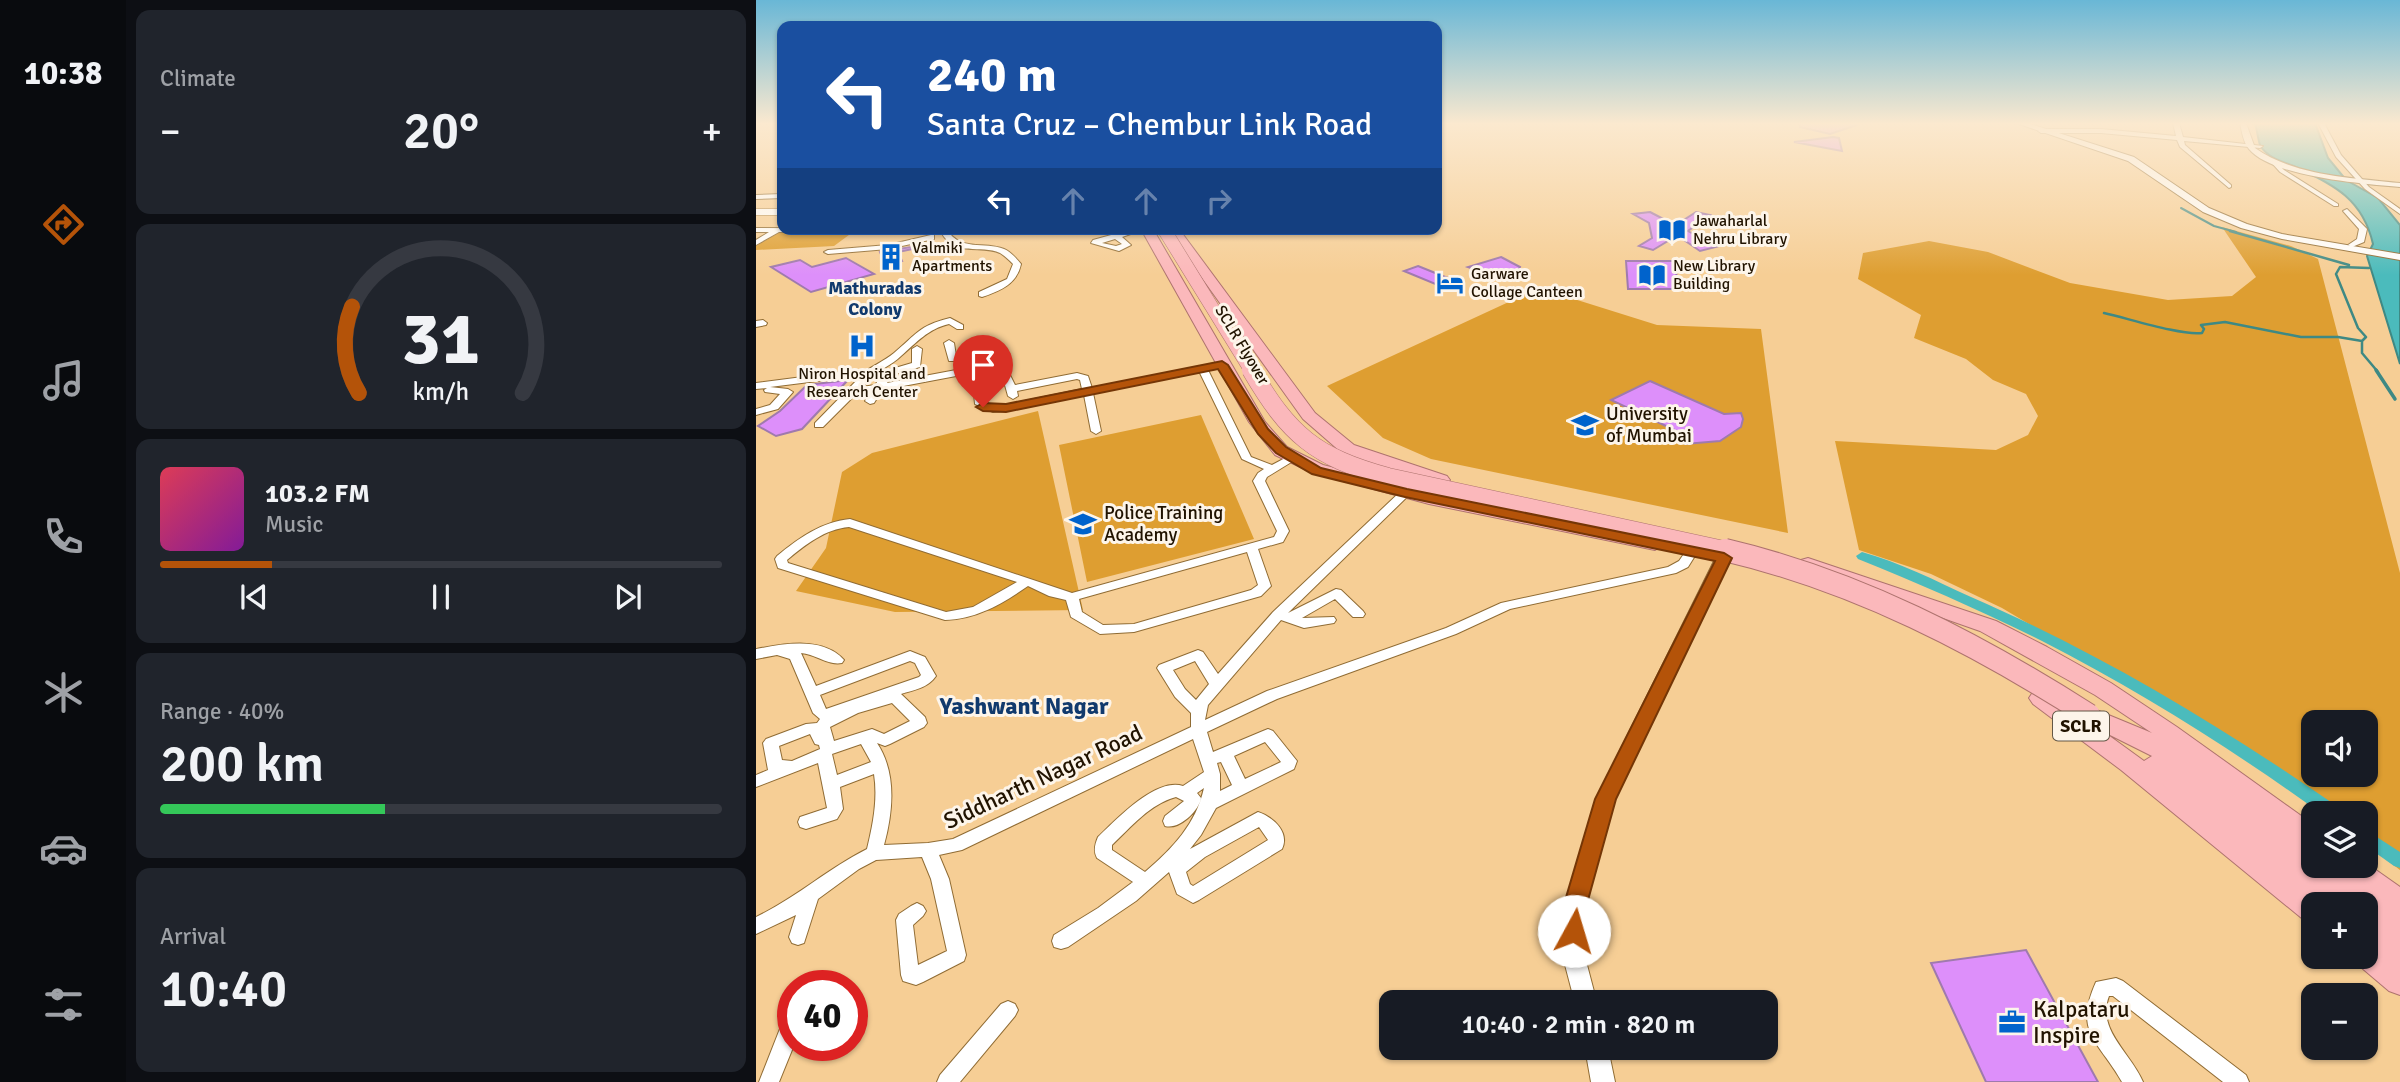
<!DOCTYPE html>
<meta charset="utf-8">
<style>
body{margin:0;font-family:Signika,sans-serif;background:#20242c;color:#f1f3f6;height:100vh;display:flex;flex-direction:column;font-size:26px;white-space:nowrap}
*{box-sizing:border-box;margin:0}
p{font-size:23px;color:#9ea1a6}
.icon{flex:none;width:38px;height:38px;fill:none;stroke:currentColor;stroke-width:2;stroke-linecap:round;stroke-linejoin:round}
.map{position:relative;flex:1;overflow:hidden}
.sheet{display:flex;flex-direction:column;gap:10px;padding:10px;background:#0d0f14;width:630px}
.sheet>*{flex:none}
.guide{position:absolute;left:21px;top:21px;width:665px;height:214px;border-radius:14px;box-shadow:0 2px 5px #0004;background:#1a4fa0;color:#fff;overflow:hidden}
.fabs{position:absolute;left:1545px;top:710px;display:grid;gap:14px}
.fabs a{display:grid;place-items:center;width:77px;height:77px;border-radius:14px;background:#171b24;box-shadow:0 2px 5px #0004;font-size:35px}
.speed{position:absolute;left:21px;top:970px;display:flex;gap:14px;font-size:35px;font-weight:700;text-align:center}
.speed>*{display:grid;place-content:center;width:91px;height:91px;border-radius:50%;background:#171b24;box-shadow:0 2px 5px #0004;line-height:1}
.speed .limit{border:10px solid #d22;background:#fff;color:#111}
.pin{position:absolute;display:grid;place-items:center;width:60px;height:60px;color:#fff;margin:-72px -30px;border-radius:50% 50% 50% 0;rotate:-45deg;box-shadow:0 0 7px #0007}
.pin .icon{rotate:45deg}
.me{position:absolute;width:77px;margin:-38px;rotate:6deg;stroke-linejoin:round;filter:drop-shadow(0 0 5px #0008)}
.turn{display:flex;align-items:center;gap:24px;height:147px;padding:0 35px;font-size:32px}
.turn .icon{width:91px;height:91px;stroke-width:2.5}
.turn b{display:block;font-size:49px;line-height:60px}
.lanes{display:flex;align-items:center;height:66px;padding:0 35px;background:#0003;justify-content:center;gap:35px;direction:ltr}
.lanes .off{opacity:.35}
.big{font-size:52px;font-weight:600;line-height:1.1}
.sheet .tile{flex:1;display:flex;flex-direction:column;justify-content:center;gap:10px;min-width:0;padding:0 24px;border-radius:14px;background:#20242c}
.sheet .dial{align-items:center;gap:0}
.dial svg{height:182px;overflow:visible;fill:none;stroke:#363941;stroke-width:7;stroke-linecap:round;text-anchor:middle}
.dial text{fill:#f1f3f6;stroke:none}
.song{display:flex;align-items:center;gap:21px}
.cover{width:84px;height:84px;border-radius:10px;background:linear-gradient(135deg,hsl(350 70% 55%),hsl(290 70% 35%))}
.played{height:7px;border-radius:4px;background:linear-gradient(90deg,#b45309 20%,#363941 20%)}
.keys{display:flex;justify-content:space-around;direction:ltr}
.heat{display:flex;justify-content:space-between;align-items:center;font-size:38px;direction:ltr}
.charge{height:10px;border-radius:5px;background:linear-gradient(90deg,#34c759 40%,#363941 0)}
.trip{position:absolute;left:623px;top:990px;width:399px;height:70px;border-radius:14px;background:#171b24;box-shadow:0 2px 5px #0004;font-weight:600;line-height:70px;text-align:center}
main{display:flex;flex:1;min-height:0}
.tabs{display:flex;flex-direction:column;width:126px;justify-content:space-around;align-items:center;background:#090b0e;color:#9ea1a6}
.tabs .icon{width:49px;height:49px}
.tabs .current{color:#b45309}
.tabs b{font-size:32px;color:#f1f3f6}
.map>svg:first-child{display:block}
</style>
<main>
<nav class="tabs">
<b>10:38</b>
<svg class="icon current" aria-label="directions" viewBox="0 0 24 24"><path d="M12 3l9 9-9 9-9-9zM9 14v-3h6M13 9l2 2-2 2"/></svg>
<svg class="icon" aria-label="music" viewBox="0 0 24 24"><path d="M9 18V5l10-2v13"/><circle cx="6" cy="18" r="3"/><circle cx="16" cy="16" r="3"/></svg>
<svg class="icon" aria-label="phone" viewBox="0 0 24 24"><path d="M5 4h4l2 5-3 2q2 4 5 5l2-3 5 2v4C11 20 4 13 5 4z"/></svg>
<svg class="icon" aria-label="climate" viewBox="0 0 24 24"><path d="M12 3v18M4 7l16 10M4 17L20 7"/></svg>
<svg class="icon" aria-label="car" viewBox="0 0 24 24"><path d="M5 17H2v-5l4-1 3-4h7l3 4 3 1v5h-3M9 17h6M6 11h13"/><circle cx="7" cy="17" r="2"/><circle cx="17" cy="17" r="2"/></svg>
<svg class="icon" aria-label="filters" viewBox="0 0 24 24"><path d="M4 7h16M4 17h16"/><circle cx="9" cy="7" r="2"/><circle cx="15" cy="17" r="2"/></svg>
</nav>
<section class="sheet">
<div class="tile"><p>Climate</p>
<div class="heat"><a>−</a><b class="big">20°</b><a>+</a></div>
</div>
<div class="tile dial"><svg viewBox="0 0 100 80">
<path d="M14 69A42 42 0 1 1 86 69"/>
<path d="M14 69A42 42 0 0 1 11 31" stroke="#b45309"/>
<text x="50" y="56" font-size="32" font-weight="700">31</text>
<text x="50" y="72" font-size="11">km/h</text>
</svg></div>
<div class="tile">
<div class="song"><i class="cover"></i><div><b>103.2 FM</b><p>Music</p></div></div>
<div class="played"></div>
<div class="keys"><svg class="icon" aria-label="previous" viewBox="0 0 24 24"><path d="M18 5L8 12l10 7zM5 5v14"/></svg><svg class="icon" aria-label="pause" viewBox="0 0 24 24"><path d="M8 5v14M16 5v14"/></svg><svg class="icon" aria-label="next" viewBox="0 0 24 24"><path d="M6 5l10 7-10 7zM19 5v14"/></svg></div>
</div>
<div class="tile"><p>Range · 40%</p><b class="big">200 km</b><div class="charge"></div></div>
<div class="tile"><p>Arrival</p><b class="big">10:40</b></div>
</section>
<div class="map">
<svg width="1644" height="1082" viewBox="0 0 1644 1082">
<rect width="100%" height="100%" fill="#f6ce95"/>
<path fill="#de9e31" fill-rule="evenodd" d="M1466,227L1535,246L1562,259L1644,573V870L1610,844V814H1570L1476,744L1246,608L1175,574L1103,550L1079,441L1240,450L1272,435L1282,416L1270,394L1237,380L1210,359L1158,338L1165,315L1102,279L1107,253L1173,241L1232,252L1314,283L1412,300L1476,296L1500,277ZM1558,723H1610V775H1558Z
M24,232H97L78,246L0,250V246Z
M783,288L901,325L1005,329L1032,533L675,459L627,438L571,386Z
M282,411L327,610L139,612L40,591L70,548L86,472L116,453Z
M445,415L498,539L331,582L303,445Z"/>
<path fill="#4bbbbc" stroke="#3e8984" stroke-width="2" d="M1499,123H1559L1572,158L1590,180L1622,198L1644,225V364L1611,256L1617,244C1607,200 1579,185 1540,167C1528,162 1511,158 1504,145C1502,139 1501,130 1499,123Z"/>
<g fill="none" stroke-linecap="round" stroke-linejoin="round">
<path stroke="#3e8984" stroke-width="2" d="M1425,208L1458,226L1480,232"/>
<path stroke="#3e8984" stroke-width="2.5" d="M1474,231L1593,265
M1348,313C1371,318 1426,336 1446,333L1448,329L1445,325L1469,322L1545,337H1582L1606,341L1610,337L1602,328L1580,274L1584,267L1613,268
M1606,341V353L1622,372"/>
<path stroke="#3e8984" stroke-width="3.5" d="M1620,370L1639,399"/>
<path fill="#4bbbbc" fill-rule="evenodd" d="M1106,552C1143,562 1180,581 1215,597C1346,654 1468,728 1585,809L1587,814H1566C1477,750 1384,691 1286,641C1226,611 1164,584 1102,559L1100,556Z
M1610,830L1644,852V868L1638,866L1610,846Z"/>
</g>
<path fill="#dd8ffa" stroke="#9f7aad" stroke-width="2" d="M1044,123H1101V125L1074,134L1044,127Z
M1077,137L1083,138L1086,151L1038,142Z
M894,212L915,223H923L940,212L954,215L932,231L960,247L944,251L925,238H917L897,250L883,246L896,238L893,223L877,214Z
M155,247L157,249L142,252L146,261L129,264L124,252Z
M745,257L764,267L761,273L740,277L712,267Z
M90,258L118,274L55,292L15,267L44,260L56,267Z
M870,261H918L923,289H872Z
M662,266L704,283L689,288L648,271Z
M92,380L46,429L20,436L2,426L24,411L51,385Z
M894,381L968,414L985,413L987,419L985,427L964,441L929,444V435L855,400Z
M1270,950L1342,1082H1230L1175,963Z"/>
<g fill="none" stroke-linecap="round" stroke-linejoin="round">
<defs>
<path id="minor" d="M1417,123H1423L1427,137L1507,146L1504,148L1428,141L1429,145L1475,185V187L1473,188L1424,147L1421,140L1345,133H1285L1282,131L1285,129H1345L1420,136Z
M1562,123H1568L1585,155L1613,187L1644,209V214L1609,189L1580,157Z
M1518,160L1528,170L1582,204V206H1578L1524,172L1515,162Z
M26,194V198L0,199V195Z
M1591,209L1611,229L1608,242L1596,247L1592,245L1601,239L1603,229L1587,211Z
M0,228L191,229C203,252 229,241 248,249C255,252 260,258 265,264C261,284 244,291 226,297L223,296V292L251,279L257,264C253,260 249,256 244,253C225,244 199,258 185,232H23L0,245V240L13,232H0Z
M377,229H389L366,237L375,245L363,251L335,243L337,240ZM359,239L366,244L360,246L346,243Z
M175,235H178V239L132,249L72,254L68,252L72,250L132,245Z
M194,318L207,325V329H201L193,324C172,329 161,342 145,356C136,365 122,371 111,378L112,381L106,387L119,385L129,371L156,363V349L161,346L166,349L164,367L136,375L131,383L216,367V361H193L188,343L193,340L198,343L200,356H223L226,376L253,373L259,385L321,373L332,376L336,388L469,362V366L452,370L495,457L516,465L533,456H541L542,458L511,477L509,481L533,531L527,542L502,549L515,586L505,596L378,632L344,634L315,617L310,600L293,596L272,586C246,604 221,619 189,620L22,568L19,559L21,556C43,538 65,522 94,519L316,593L518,537L521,531L497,481L502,473L508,469L486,459L443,371L337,393L345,431L340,434L335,431L328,395L250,411L237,412L219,404L216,373L126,390L118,403L114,404L109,401L115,392L99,395L67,427H59V423L102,379L93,377L14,387L32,389L37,392L22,409L0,415V409L14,405L24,394L9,392L8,390L11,388L0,389V383L93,371L105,374C115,367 128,361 138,353C161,334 162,326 194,318ZM247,378L252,396L257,399L262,396L261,391L321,379L324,380L326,389L250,405L238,406L229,402L227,382ZM93,527L261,582L217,607L190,612L32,563L31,560C49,545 69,529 93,527ZM491,552L502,585L495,590L378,624L347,625L326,612L323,599Z
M7,320L11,323L10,325L0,327V321Z
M649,490L655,493L653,495L532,613L580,589L585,590L607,611L609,614L607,617H597L579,599L546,618L578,617L580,620L578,623L548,628L525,620L452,705L449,720L511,691L690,628L745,603L912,567L923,561L932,548H940L942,551L932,567L920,573L754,609L700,634L521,699L451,732L457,752L507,731L512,729L517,731L541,761L538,769L460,808L445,835L434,849L502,812C517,817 534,832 526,849L443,900L437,903L421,894L413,872L380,901L312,947L305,949L298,947L296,941L298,935L342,908L377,882L341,858C337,851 339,844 342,837C360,820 400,777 427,786L448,772L437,739L206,850L183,855L193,879L210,955L208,961L167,982L160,985L147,981L145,975L140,920L143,914L155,906L161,903L167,906L170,911L167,916L157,925L162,965L191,951L175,879L166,857L120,860L103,869L62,899L48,943L42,945L36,943L33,937L40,915L0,934V917C40,898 71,869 111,849C117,824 122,799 118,774L84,787L87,809L81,819L50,829L44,827L42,822L44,817L71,808L62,763L0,787V775L12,770L7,743L10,739L50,724L61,723L64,719L57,713L34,659L21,655L0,659V649C27,644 67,636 88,660L86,663C73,666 59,654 45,653L60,686L154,651L169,657L180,676C172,688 158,690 145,694L169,717L171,723L168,727L134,744L129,746L121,743C141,773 137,812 128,845L172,843L197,839L435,727V713L419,697L401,668L403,665L442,650L447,652L462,674L517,612L645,491ZM154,661L159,663L165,675L163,677L70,709L64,695ZM439,661L453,684L440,700L429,689L417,670ZM136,703L154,721L128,734L116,729L78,741L74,727L102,713ZM54,734L59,744L63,745L64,749L36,761L26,760L23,746ZM509,742L525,762L489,779L478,756ZM105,744L115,762L81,775L76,754ZM465,762L476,785L464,791V774L461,763ZM448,788C440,824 417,848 389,872L356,850V845C375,827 394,804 420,797L428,801L409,816L407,821L409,826C423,830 443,811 445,798L441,793ZM503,827L512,840L437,886L434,884L430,872L449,857Z
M1360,978L1367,981L1490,1075L1493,1082H1467L1357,996H1353C1340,1030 1375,1053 1387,1082H1366C1343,1041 1317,1033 1340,982Z
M252,1001L259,1004L262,1010L259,1016L204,1082H181L184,1075L245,1004Z
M34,1019L37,1020L38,1045L23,1082H3L27,1021Z"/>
<path id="tertiary" d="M1260,123H1271L1378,157L1453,208L1491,224L1526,234L1644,254V260L1526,239L1485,228L1447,212L1372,161Z
M1484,123H1490L1499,148C1539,176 1596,178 1644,183V187C1608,184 1516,177 1493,149C1487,142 1486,132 1484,123Z
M973,541L980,545L858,799L827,911L830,961L841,1003H819L808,961L807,911L840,799L966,545Z
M829,1048H852L859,1082H835Z"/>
<path id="secondary" d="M0,209H26V215H0Z"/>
<path id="trunk" d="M385,229H397L509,422L531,447L567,465L710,501L899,538L909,544L899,550L673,504L555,472L519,455L493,422Z
M411,229H423L559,413L598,445L691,476L694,480L691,484H679L586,453L547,419Z
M1052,558L1240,621L1291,647L1355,683L1421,727L1558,825V866H1610V863L1644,887V995L1633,991L1600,963L1597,957H1610V905H1592L1589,902L1590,905H1558V923L1548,920L1365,770L1277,704L1273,698L1277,692C1294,687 1309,703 1322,713L1325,709L1333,707L1396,733L1339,695L1224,631L1045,568L1042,564L1045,560ZM1348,732L1396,756L1388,761Z"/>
</defs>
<use href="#minor" stroke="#906c34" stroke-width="2"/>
<use href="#tertiary" stroke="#906c34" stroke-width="2"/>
<use href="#secondary" stroke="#906c34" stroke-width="1"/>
<use href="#trunk" stroke="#ae736e" stroke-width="2"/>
<use href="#minor" fill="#fff" fill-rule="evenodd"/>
<use href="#tertiary" fill="#fff" fill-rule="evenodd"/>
<use href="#secondary" fill="#fff" fill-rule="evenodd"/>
<use href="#trunk" fill="#fbb8bb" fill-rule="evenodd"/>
<defs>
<path id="trunk-bridge-far3" d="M408,229L410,232"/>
<path id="trunk-bridge-far2" d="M409,231L496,372"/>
<path id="trunk-bridge-far1" d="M495,370C533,435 559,457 632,477L977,552"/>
<path id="trunk-bridge" d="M969,550C1101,581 1220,643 1333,715"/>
</defs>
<use href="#trunk-bridge-far3" stroke="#ae736e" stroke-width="11" stroke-linecap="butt"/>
<use href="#trunk-bridge-far2" stroke="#ae736e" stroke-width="14" stroke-linecap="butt"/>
<use href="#trunk-bridge-far1" stroke="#ae736e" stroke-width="19" stroke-linecap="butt"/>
<use href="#trunk-bridge" stroke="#ae736e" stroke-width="24" stroke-linecap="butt"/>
<use href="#trunk-bridge-far3" stroke="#fbb8bb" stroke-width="10"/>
<use href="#trunk-bridge-far2" stroke="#fbb8bb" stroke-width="13"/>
<use href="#trunk-bridge-far1" stroke="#fbb8bb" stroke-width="18"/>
<use href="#trunk-bridge" stroke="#fbb8bb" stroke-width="22"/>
</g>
<linearGradient id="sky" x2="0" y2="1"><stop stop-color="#69b7d6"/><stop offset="0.45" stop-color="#fbe9cf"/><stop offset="1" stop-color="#fbe9cf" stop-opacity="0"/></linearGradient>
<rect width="1644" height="275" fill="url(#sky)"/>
<path fill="#b45309" stroke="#753606" stroke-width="2" d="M466,361L472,365L512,429L530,447L565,468L651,489L968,553L976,558L860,799L829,911L830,931L826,939L818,942L810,939L806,931V911L839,799L959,561L649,497L556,474L520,453L502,434L462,369L250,412L227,411L220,407L227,403L250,404Z"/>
<defs>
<symbol id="library-bare" viewBox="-9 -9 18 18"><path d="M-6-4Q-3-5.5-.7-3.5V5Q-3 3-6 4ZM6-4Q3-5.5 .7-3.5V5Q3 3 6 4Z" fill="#0063cc" stroke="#fdf5ea" stroke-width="2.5" paint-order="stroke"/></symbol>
<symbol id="building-bare" viewBox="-9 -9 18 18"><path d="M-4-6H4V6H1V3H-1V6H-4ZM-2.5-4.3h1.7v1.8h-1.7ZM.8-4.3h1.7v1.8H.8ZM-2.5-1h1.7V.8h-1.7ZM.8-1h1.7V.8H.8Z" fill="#0063cc" stroke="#fdf5ea" stroke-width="2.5" paint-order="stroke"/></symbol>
<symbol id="hotel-bare" viewBox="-9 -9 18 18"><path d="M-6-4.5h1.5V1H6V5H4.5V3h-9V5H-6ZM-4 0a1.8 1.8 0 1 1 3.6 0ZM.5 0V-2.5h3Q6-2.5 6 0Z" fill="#0063cc" stroke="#fdf5ea" stroke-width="2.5" paint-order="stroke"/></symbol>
<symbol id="hospital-bare" viewBox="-9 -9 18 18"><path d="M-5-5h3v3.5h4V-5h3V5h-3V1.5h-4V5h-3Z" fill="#0063cc" stroke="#fdf5ea" stroke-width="2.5" paint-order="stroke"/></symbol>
<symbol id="university-bare" viewBox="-9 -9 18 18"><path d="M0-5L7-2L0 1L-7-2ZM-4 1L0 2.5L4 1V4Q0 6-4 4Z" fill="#0063cc" stroke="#fdf5ea" stroke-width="2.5" paint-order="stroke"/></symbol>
<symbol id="office-bare" viewBox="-9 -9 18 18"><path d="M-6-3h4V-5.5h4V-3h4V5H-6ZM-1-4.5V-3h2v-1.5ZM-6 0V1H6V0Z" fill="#0063cc" stroke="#fdf5ea" stroke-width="2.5" paint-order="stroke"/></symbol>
</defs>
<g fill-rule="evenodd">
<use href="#library-bare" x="897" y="211" width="38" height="38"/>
<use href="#building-bare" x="116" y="238" width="38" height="38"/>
<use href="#library-bare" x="877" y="256" width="38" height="38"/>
<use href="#hotel-bare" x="675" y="264" width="38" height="38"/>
<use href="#hospital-bare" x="87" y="327" width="38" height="38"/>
<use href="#university-bare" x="810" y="406" width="38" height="38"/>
<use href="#university-bare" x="308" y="505" width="38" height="38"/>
<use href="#office-bare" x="1237" y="1003" width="38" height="38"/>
</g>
<g text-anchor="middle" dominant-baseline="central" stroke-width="6" stroke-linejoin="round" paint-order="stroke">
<g font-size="16" fill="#211300" stroke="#fdf5ea" text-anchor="start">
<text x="937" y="221">Jawaharlal<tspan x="937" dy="18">Nehru Library</tspan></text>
<text x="156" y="248">Valmiki<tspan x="156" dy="18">Apartments</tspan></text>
<text x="917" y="266">New Library<tspan x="917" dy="18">Building</tspan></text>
<text x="715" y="274">Garware<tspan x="715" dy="18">Collage Canteen</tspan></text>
<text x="106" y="374" text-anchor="middle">Niron Hospital and<tspan x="106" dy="18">Research Center</tspan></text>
</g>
<g font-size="16" fill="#211300" stroke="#fdf5ea">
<text transform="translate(486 345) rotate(59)">SCLR Flyover</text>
</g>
<g font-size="18" font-weight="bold" fill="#113a6d" stroke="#fdf5ea">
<text x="119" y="288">Mathuradas<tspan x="119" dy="21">Colony</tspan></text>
</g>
<rect fill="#fdf5ea" stroke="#635746" stroke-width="2" x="1297" y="711.5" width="56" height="29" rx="5"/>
<g font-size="18" font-weight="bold" fill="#211300">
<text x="1325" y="726">SCLR</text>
</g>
<g font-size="19" fill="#211300" stroke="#fdf5ea" text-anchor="start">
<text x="850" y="414">University<tspan x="850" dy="22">of Mumbai</tspan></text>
<text x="348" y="513">Police Training<tspan x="348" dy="22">Academy</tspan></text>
</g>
<g font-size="23" fill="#211300" stroke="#fdf5ea">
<text transform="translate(287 777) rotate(-25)">Siddharth Nagar Road</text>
</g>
<g font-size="23" fill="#211300" stroke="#fdf5ea" text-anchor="start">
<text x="1277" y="1009">Kalpataru<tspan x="1277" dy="26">Inspire</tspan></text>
</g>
<g font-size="24" font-weight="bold" fill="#113a6d" stroke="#fdf5ea">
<text x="268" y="706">Yashwant Nagar</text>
</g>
</g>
</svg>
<div class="fabs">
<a><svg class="icon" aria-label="sound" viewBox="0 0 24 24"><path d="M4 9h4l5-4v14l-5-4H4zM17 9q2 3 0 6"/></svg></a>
<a><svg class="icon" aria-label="layers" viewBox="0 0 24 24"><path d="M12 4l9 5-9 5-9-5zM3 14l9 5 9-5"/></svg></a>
<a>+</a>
<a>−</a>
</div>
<div class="speed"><div class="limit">40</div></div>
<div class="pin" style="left:227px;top:407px;background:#d93025"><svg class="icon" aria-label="arrive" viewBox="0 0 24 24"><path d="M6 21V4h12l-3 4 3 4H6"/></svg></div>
<svg class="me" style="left:818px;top:931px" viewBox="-20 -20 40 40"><circle r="19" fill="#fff"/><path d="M0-13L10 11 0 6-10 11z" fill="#b45309"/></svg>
<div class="trip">10:40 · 2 min · 820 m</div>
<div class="guide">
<div class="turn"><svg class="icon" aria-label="left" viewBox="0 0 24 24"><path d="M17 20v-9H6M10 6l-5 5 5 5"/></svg><div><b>240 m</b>Santa Cruz – Chembur Link Road</div></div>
<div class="lanes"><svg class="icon" aria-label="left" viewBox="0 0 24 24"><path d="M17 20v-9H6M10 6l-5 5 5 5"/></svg><svg class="icon off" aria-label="ahead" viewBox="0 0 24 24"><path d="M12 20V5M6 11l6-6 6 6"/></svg><svg class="icon off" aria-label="ahead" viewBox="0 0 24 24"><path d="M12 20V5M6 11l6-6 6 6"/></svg><svg class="icon off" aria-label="right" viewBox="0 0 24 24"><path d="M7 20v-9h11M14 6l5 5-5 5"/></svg></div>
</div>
</div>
</main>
